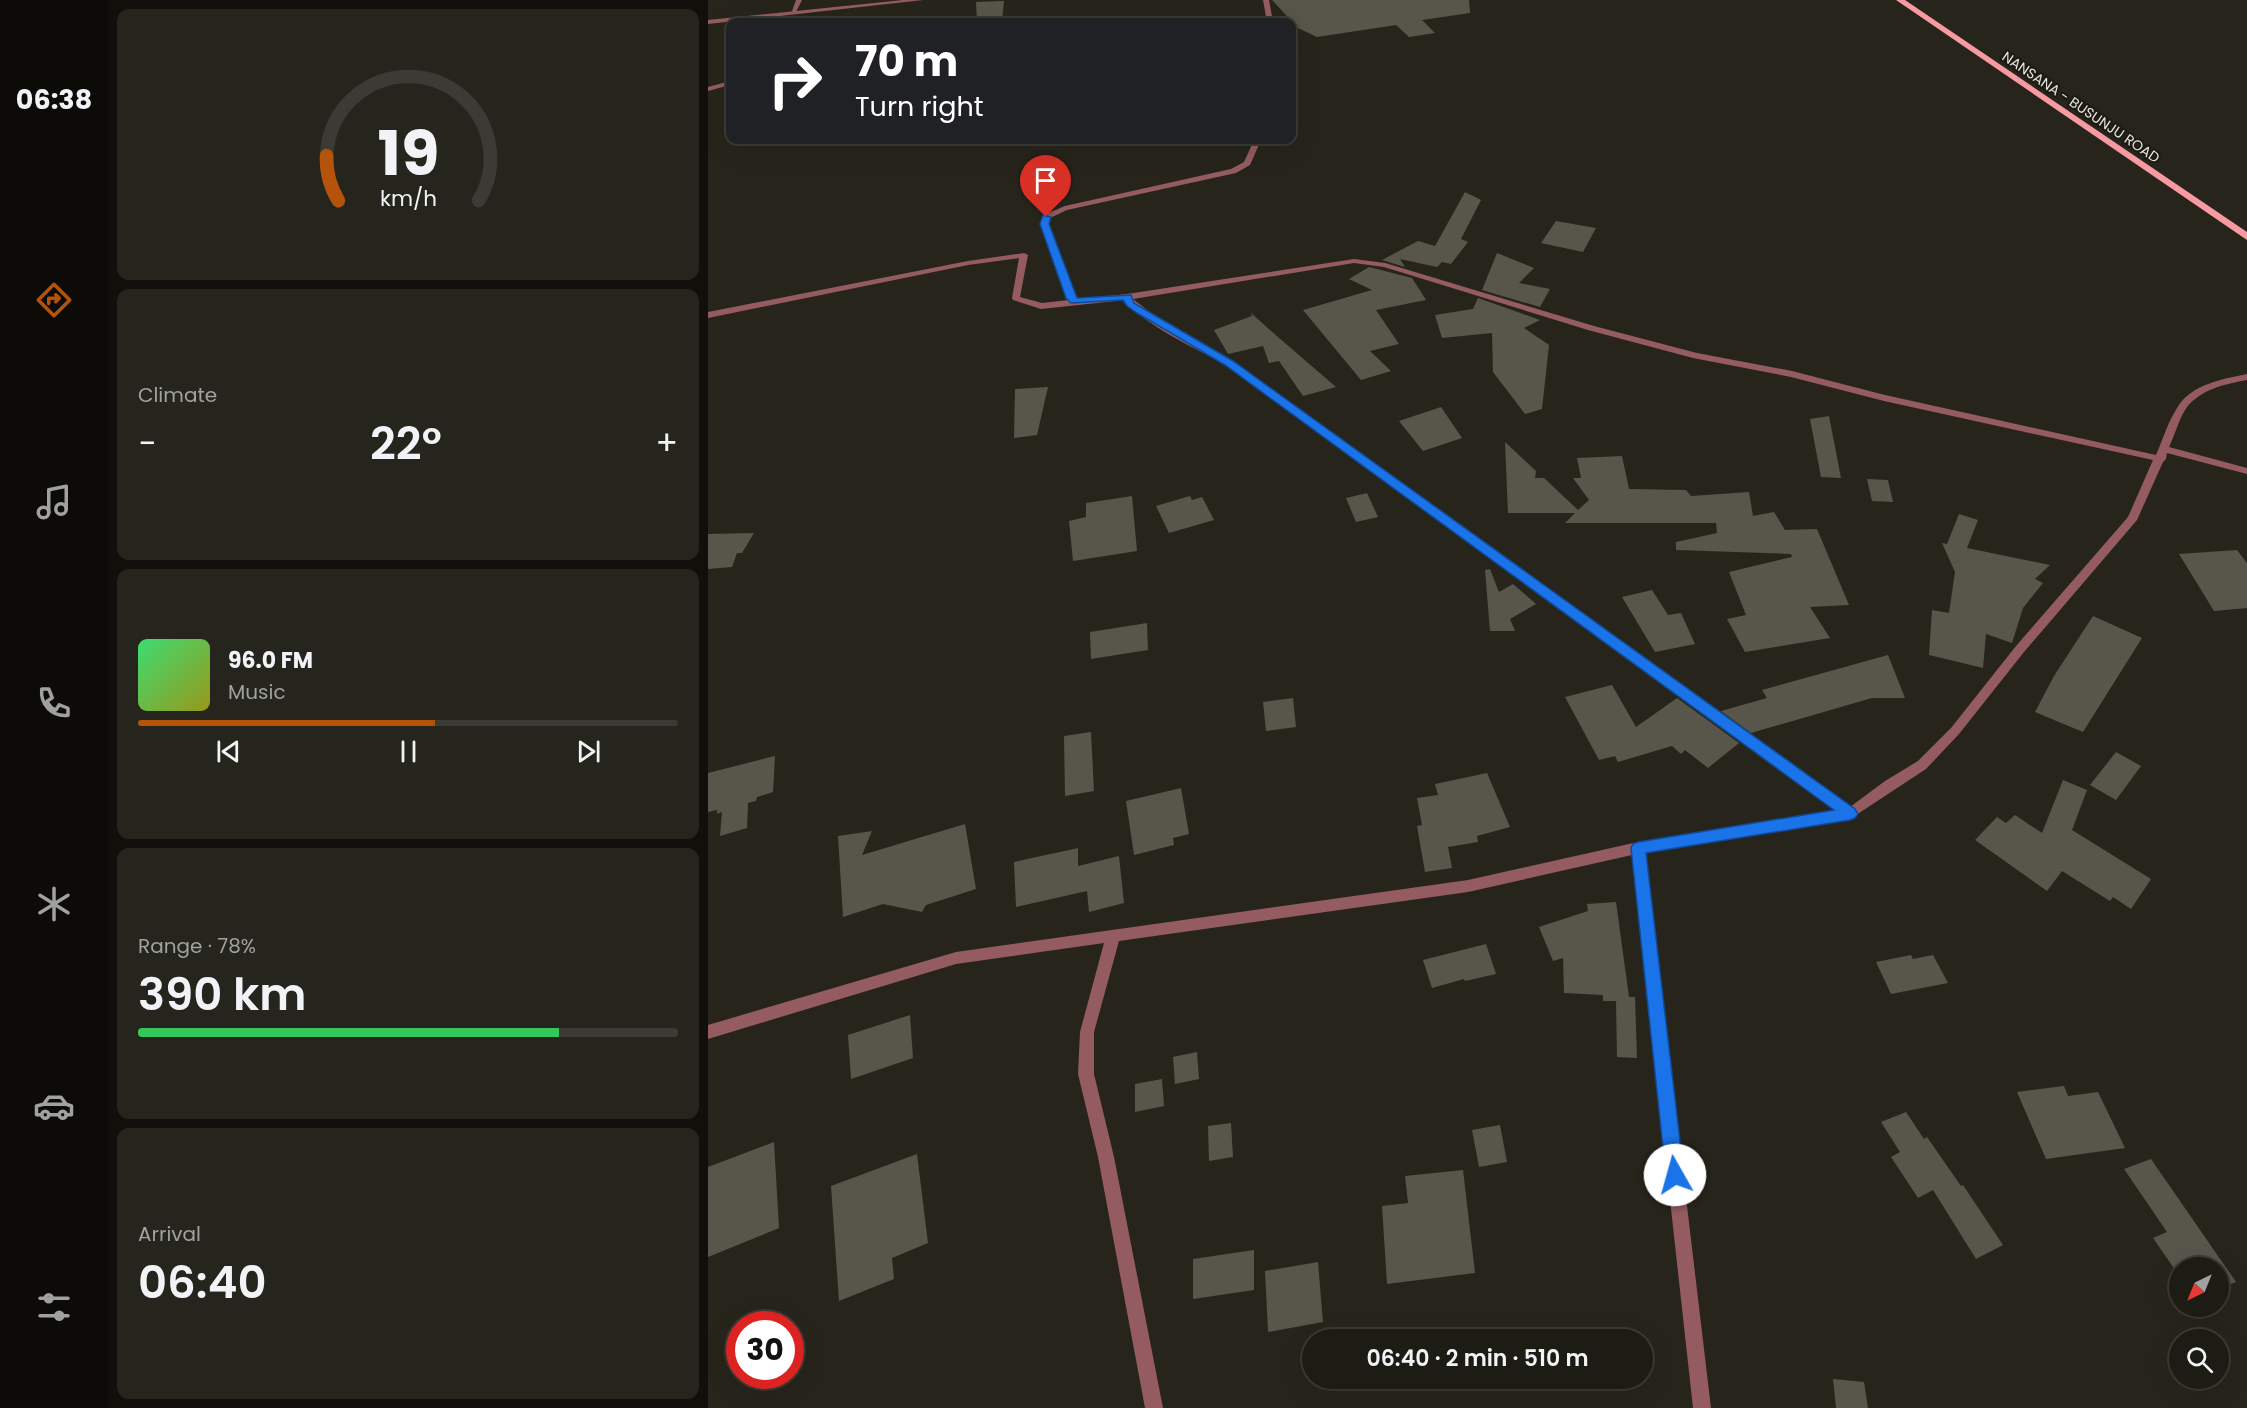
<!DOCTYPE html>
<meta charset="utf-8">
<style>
body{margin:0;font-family:Poppins,sans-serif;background:#25251d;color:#f1f3f6;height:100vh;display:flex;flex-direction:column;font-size:22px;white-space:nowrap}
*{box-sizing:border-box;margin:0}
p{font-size:20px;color:#a0a1a0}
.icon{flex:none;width:33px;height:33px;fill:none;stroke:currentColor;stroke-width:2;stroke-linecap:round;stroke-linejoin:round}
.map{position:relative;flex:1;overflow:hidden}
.side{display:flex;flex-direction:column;gap:9px;padding:9px;background:#100f0b;width:600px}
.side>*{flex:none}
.hud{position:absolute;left:18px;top:18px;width:570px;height:126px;border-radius:12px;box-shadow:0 6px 24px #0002,0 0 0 2px #3b3a34;background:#202124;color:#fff;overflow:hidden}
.needle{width:39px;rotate:223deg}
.controls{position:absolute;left:1461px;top:1257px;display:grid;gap:12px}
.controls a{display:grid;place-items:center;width:60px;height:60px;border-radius:50%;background:#1d1c14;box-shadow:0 6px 24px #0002,0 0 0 2px #3b3a34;font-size:30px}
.speed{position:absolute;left:18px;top:1311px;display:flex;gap:12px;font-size:30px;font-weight:700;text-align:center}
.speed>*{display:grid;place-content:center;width:78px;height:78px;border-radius:50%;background:#1d1c14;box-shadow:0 6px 24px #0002,0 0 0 2px #3b3a34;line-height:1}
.speed .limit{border:9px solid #d22;background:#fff;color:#111}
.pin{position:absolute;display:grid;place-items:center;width:51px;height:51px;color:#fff;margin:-62px -26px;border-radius:50% 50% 50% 0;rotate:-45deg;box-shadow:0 0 6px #0007}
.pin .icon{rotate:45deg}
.me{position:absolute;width:66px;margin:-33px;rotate:353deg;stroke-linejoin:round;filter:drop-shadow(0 0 4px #0008)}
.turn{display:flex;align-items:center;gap:21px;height:126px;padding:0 30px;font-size:27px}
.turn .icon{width:78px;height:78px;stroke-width:2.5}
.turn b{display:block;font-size:42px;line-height:51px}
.big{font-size:45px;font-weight:600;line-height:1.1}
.side .widget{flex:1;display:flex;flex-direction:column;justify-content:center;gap:9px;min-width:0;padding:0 21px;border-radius:12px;background:#25251d}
.side .dial{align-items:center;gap:0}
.dial svg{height:156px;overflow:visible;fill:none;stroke:#3b3a34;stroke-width:7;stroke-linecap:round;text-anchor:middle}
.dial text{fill:#f1f3f6;stroke:none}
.song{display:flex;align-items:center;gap:18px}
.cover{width:72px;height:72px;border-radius:9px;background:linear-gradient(135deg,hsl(140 70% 55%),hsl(60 70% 35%))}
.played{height:6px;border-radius:3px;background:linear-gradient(90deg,#b45309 55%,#3b3a34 55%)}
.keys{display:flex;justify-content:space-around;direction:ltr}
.heat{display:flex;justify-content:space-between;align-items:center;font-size:33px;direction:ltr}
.charge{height:9px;border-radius:4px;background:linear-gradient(90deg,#34c759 78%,#3b3a34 0)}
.trip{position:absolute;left:594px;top:1329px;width:351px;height:60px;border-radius:30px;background:#1d1c14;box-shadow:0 6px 24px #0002,0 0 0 2px #3b3a34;font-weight:600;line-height:60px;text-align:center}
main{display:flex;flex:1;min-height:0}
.tab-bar{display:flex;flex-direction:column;width:108px;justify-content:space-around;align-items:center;background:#0c0b08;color:#a0a1a0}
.tab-bar .icon{width:42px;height:42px}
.tab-bar .selected{color:#b45309}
.tab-bar b{font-size:27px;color:#f1f3f6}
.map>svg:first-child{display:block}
</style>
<main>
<nav class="tab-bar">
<b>06:38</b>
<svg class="icon selected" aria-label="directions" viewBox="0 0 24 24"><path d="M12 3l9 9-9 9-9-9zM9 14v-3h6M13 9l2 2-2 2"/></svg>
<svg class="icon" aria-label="music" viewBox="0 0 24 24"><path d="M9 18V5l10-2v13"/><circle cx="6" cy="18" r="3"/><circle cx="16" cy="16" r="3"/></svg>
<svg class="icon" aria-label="phone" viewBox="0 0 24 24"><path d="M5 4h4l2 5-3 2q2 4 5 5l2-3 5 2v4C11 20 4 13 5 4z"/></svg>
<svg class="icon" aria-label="climate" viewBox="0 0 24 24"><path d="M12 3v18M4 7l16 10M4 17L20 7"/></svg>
<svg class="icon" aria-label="car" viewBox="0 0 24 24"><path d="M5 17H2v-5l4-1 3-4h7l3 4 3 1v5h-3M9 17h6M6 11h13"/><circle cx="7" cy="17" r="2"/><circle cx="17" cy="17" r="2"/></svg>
<svg class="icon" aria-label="filters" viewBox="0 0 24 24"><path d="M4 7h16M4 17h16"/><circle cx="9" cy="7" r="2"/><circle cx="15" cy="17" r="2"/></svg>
</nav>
<section class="side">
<div class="widget dial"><svg viewBox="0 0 100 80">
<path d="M14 69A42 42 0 1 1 86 69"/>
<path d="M14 69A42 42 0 0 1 8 46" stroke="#b45309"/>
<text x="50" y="56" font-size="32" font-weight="700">19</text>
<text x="50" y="72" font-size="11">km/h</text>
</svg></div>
<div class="widget"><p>Climate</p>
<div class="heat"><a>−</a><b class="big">22°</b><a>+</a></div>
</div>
<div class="widget">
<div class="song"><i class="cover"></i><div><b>96.0 FM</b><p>Music</p></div></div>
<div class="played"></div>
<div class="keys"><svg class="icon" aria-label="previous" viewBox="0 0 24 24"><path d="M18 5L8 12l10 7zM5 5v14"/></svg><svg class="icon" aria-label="pause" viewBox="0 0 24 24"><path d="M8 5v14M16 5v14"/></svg><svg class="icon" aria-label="next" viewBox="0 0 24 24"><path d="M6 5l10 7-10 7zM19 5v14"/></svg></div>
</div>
<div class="widget"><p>Range · 78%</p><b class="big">390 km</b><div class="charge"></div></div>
<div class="widget"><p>Arrival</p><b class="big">06:40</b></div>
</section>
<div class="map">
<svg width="1539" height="1408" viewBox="0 0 1539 1408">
<rect width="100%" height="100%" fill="#27251b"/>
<path fill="#58564b" d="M564,0H761L762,13L714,20L727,33L701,37L688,25L609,37L590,28Z
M296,1L294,22H269L268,2Z
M757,192L773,200L753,239L760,242L743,264L734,262L729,267L692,259L697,267L674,260L710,241L727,246Z
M848,221L888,228L875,252L833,243Z
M789,253L826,268L811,283L842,289L832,307L774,290Z
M661,267L704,278L718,300L668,310L691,344L662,351L683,371L653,380L595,310L664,290L641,279Z
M770,298L832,320L816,328L841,345L834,409L817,414L785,372L784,333L734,338L727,315L765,309Z
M543,313L570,337L628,387L595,396L571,361L561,363L555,346L520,354L506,330L544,316Z
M340,387L329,435L306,438L307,389Z
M733,407L754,438L715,451L691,421Z
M1121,416L1133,478L1113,477L1102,419Z
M797,442L828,471L827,478H836L870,510L881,500L865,478H873L869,458L914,456L921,489L978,490L983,496L1041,492L1045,516L1066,512L1077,530L1109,529L1141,605L1102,607L1122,638L1037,652L1019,619L1038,615L1021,572L1084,557L1083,554L968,550V542L1009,533L1008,523H857L867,513H800Z
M1159,479L1180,480L1185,502L1164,501Z
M659,493L670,517L648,522L638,498Z
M424,496L429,551L365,561L361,521L378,517V503Z
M482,496L484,500L494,497L506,520L461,533L448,506Z
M1251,514L1270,520L1259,548L1342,565L1327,579L1335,583L1315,608L1304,643L1278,634L1275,668L1221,655L1224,610L1241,613L1247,572L1234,543L1239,544Z
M46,533L34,553H29L24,567L0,569V534Z
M1529,550L1539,563V608L1506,611L1471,554Z
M782,569L791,592L805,584L828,604L802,619L807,631H782L777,570Z
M944,590L960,615L973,613L987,644L947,652L914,597Z
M1385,616L1434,638L1375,732L1327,712L1346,676Z
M439,623L440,650L383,659L382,632Z
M1180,655L1197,698H1164L1043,733L1013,711L1059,698L1054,690Z
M904,685L928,727L969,698L1031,743L1000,768L977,750L973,754L964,746L910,762L907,756L891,760L857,697Z
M585,698L588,727L558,731L555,702Z
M383,732L386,791L357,796L356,736Z
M1408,752L1433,766L1408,800L1382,785Z
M67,756L65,792L49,797L48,801L40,803L39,828L12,836L14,812L9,814V810L0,812V773Z
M779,773L802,827L769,836L770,842L740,847L744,868L717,872L709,826L714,825L709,798L730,795L727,784Z
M1355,780L1379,790L1364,830L1443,879L1423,909L1405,897L1402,901L1354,871L1339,891L1267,840L1289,817L1298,823L1307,815L1334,833Z
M473,788L481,834L465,838L466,845L426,855L418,801Z
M257,824L268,889L218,905L214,912L175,904L135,917L130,836L164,831L154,855Z
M370,848V866L411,856L416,903L381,912L379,891L308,907L306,862Z
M908,902L921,997H927L929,1058L909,1057L908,1001H895V995L856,993L855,958L845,961L831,927L880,911L879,904Z
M778,944L788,974L757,981L756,979L724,988L715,960Z
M1203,955L1205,959L1225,955L1240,983L1183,994L1168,962Z
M202,1015L205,1058L143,1079L140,1035Z
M489,1052L491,1079L467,1084L465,1057Z
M454,1079L456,1106L427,1112V1084Z
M1356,1086L1360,1096L1390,1092L1417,1148L1338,1159L1309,1092Z
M1198,1112L1216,1139L1219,1137L1253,1186L1255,1185L1295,1245L1268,1259L1225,1190L1210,1198L1183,1157L1192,1152L1173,1122Z
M523,1123L525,1157L501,1161L500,1126Z
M792,1125L799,1162L771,1167L764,1130Z
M66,1142L71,1228L0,1257V1167Z
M209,1154L220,1243L184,1258L186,1279L131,1301L123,1186Z
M1443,1159L1528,1282L1510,1289V1268H1472V1277L1445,1238L1459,1232L1416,1169Z
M755,1170L767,1273L679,1284L674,1206L700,1203L697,1176Z
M546,1250V1290L485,1299V1259Z
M610,1262L615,1322L560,1332L557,1271Z
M1125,1379L1156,1382L1160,1408H1128Z"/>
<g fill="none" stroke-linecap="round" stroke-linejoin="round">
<path fill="#945c60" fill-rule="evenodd" d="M88,0H94L87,14H83Z
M555,0H561L565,22H559Z
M66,14L71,15L67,22H61Z
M22,81V85L0,91V87Z
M546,140H553L542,165L528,173L359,210L342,218L341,224L367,297L371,299L419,294L646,259L677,263L886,326L989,353L1084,371L1177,395L1448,455C1455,439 1460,422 1469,408C1483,384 1515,379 1539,374V380C1517,384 1494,389 1479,407C1471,418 1467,435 1461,447L1539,468V474L1459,453L1458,459L1455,462L1429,520L1316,652L1251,734L1218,769L1142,819L937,852L1003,1408H985L924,855L760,892L411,941L386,1032V1074L406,1157L455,1408H437L390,1157L370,1074L372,1032L396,943L248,964L0,1039V1025L248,952L760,880L930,842L1128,811L518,365C489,349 437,326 417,300L333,309L305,300L304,298L311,258L260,265L0,318V312L260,261L316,253L320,255L312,297L334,303L361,300L333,224L335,215L357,206L523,169L536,162ZM646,263L676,267L880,330L985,358L1083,377L1176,401L1445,460L1420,517L1308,646L1243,728L1210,761L1177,781L1142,807L524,361L452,320L425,299Z"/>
<path fill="#945c60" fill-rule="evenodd" d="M195,0H215L0,24V20Z"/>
<path fill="#f89aa1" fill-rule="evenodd" d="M1188,0H1197L1539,232V240Z"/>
</g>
<path fill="#1a73e8" stroke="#114b97" stroke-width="1.5" d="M335,215L343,217L341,224L369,298L423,295L426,303L436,309L525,361L1147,809L1150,814L1147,818L1142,820L938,853L976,1175L974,1181L967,1184L961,1181L958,1175L923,848L925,844L930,842L1126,810L517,365L429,313L419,306L415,300L363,303L358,298L332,224Z"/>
<g text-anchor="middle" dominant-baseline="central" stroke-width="4.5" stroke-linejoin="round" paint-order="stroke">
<g font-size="14" fill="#e6e5df" stroke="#1d1b12">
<text transform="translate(1373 107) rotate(34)">NANSANA - BUSUNJU ROAD</text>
</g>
</g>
</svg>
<div class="controls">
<a><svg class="needle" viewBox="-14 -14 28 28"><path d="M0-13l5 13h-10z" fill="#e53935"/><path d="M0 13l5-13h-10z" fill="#a0a1a0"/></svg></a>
<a><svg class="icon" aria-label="search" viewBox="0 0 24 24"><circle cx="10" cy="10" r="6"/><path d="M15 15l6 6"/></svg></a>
</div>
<div class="speed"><div class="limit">30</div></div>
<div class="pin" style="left:338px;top:217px;background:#d93025"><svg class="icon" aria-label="arrive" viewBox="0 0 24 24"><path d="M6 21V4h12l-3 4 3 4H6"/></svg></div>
<svg class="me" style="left:967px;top:1175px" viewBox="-20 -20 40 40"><circle r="19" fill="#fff"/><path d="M0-13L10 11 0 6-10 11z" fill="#1a73e8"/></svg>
<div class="trip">06:40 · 2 min · 510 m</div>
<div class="hud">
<div class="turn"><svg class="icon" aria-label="right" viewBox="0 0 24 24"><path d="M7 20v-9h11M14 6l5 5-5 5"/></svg><div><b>70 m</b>Turn right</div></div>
</div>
</div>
</main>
